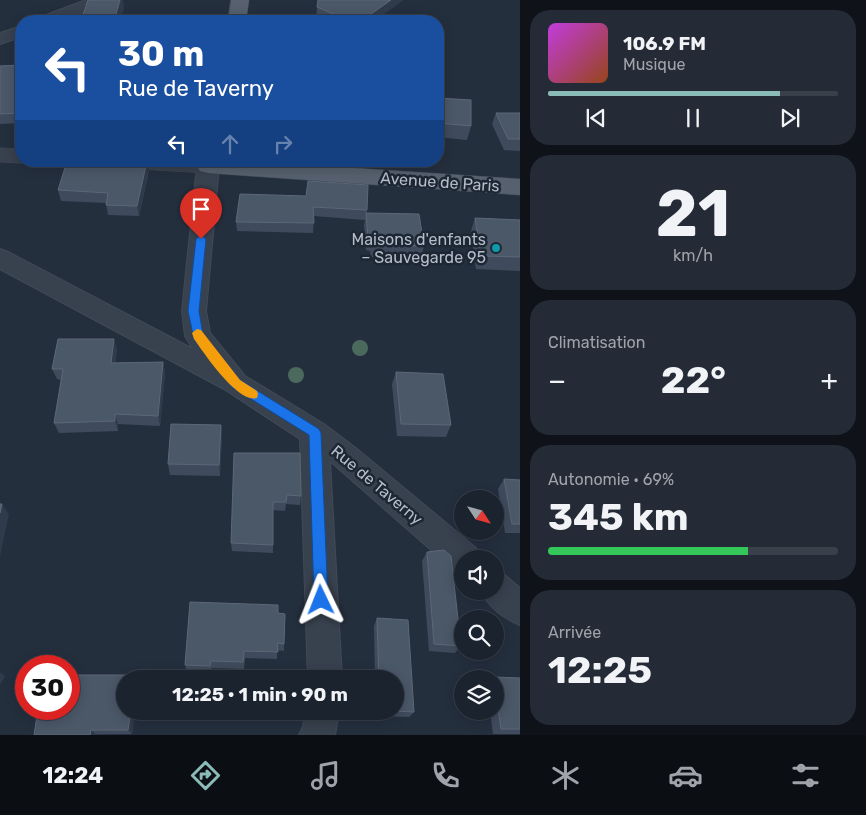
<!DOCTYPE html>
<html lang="fr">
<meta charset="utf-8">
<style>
body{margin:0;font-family:Rubik,sans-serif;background:#242b36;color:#f1f3f6;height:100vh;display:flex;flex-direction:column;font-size:19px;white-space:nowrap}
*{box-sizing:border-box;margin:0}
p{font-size:16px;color:#a0a4aa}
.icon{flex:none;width:28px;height:28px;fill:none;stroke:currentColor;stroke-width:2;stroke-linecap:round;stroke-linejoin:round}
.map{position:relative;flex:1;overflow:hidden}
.details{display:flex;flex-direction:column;gap:10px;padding:10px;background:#0f1319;width:346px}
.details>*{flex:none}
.banner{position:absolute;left:15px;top:15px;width:429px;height:152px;border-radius:20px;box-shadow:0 2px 12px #0003,0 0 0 1px #39404a;background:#1a4fa0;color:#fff;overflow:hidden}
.needle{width:32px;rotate:126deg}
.buttons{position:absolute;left:454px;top:490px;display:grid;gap:10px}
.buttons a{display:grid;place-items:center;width:50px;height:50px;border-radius:50%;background:#1b232e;box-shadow:0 2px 12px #0003,0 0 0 1px #39404a;font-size:25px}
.speed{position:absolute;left:15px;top:655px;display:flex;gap:10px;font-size:25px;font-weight:700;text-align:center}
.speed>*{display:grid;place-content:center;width:65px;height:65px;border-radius:50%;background:#1b232e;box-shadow:0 2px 12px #0003,0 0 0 1px #39404a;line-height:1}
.speed .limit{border:8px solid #d22;background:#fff;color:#111}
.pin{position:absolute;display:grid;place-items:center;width:42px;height:42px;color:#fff;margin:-51px -21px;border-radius:50% 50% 50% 0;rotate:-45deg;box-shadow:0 0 5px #0007}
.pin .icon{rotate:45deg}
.me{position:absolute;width:55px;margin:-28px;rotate:358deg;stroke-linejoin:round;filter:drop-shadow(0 0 4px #0008)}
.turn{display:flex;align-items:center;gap:18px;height:105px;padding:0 20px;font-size:22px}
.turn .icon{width:65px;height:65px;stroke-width:2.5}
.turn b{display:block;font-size:35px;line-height:42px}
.lanes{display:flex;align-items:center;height:48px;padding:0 20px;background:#0003;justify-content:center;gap:25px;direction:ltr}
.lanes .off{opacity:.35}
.big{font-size:38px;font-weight:700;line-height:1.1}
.details .widget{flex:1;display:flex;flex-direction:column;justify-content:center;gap:8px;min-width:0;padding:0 18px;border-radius:20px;background:#242b36}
.details .dial{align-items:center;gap:0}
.dial b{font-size:65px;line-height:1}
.song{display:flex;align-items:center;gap:15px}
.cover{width:60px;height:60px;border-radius:8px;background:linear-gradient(135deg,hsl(290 70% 55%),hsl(20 70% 35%))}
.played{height:5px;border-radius:2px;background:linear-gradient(90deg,#8bbbb9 80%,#39404a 80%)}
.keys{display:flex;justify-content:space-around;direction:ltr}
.heat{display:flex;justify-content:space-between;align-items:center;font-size:28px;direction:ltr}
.charge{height:8px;border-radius:4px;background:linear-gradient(90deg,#34c759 69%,#39404a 0)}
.trip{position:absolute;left:116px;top:670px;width:288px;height:50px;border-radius:25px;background:#1b232e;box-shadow:0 2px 12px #0003,0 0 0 1px #39404a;font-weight:700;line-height:50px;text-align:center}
.dock{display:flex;height:80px;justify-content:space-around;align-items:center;background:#0b0e12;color:#a0a4aa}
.dock .icon{width:35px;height:35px}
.dock .on{color:#8bbbb9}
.dock b{font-size:22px;color:#f1f3f6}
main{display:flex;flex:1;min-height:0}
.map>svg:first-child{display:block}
</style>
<main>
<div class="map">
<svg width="520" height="735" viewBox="0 0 520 735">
<rect width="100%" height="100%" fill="#242f3e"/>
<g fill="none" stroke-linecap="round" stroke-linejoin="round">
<defs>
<path id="minor" d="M86,0H111L108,4L62,21H38L41,17Z
M21,26V37L0,44V33Z
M200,161H216L219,166L206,311L210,333L245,376L324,424L357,449L476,548L480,559H462V573L454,570L330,461L342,679H308L300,439L224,389L0,269V249L8,252L193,349L185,336L182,311L197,166Z
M495,571L506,576L520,588V625C505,619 487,606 481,591H495Z
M305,711H339L335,735H299L303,727Z"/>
<path id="tertiary" d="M0,148L21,149V161H28L21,163L0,162Z
M110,161H216L219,166L216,171L208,173L121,168L113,166Z"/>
<path id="primary" d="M231,0H249L246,21H228Z
M198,161H248L520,179V195L208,173L200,171L197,166Z"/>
</defs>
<use href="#minor" stroke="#414a57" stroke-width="2"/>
<use href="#tertiary" stroke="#414a57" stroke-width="1"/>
<use href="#primary" stroke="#414a57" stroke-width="1"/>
<use href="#minor" fill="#38414e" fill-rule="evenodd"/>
<use href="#tertiary" fill="#38414e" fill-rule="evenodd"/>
<use href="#primary" fill="#56606e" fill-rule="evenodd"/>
</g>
<g fill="#4b6a5d">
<circle cx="360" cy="348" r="8"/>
<circle cx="296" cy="375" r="8"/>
</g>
<path fill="#3f4b5c" d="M318,0H403L374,21H326L316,17Z
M21,65V123L0,124V66Z
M438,98L471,126L467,140L438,137Z
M496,113H520V151L504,150L492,124Z
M149,171L139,216L108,215L106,203L61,201L58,190Z
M240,194L367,210V213L424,246L421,258L371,257L370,251L366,250L364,225L365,220L314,216L313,233L237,231L236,222Z
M475,218L520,220V271L476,269L471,231Z
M117,349L115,363L163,362L165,373L160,426L118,424V431L59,433L54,423L61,380L57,379L52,369Z
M396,372L451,425L446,437L397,436L392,384Z
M221,425L222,436L220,476L170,475L168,464Z
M234,453L301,496L300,505L286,504L285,511L273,510V553L232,551L231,543Z
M504,479L520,480V533H505L498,489Z
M427,552L461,646L455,653L429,651L422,561Z
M278,613L284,644V651L277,650V659L245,658L244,669L212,668V672H187L185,665Z
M377,618L414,712L409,717L376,716V711H395V679H375L374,626Z
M494,677L520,678V734H493L490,711H495V679H491Z
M125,711H135L132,734L34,735Z"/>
<path fill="#2f3b4b" d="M120,0H123L124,8L120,21H114Z
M391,0H403L374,21H361Z
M147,161L149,171L139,216L137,206Z
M114,339L117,349L114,373L111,363Z
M163,362L165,373L160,426L158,416Z
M115,414L118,424V431L115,421Z
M221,425L222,436L220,476L219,465Z
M2,504L9,514L0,556V513Z
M0,672L5,676L0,685Z
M131,711H135L132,734L128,730Z
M91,730L96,734V735H90Z"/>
<path fill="#4b5868" stroke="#5c6777" d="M88,0H120L114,21H81Z
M318,0H391L361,21H350L317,7Z
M21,65V113L0,114V66Z
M438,98L471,100V126L438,123Z
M496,113H520V139H508Z
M67,161H147L137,206L106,205L108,193L58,190Z
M308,181L368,185L367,210L313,207L314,223L236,222L240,194L306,196Z
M366,213L419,214L424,246L373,245L372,239L368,238Z
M475,218L520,220V257L481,256Z
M58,339H114L111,363L163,362L158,416L115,414V421L54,423L63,369H52Z
M396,372L443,374L451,425L401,424Z
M171,424L221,425L219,465L168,464Z
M234,453H300L301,496L287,495L286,502H273V545L231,543Z
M504,479L520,480V524H512Z
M0,504H2L0,513Z
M444,550L451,556L461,646L434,644L427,552Z
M190,602L278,605V613L285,614L284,644L277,643L278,652L244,651L243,662L211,661L210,666L185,665Z
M377,618L408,620L414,712L395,711V679H379Z
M69,675H135L134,679H125V711H131L128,730H91L90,735H34L38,709H69Z
M494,677L520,678V729H501L495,686V679H494Z"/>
<path fill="#1a73e8" stroke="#114b97" d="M201,235L206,239L199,311L203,335L240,380L319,429L321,433L328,600L326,605L321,607L316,605L314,600L309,435L232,387L194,339L188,311L196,239Z"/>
<path fill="#f59e0b" d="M197,329L201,330L240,380L257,391L258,394L257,398C238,404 204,353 194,339L192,333Z"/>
<circle fill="#0f9aa8" stroke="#1d2633" stroke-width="2" cx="496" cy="248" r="5"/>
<g text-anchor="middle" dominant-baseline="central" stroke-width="5" stroke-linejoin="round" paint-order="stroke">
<g font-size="16" fill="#b4bcc9" stroke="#1d2633">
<text transform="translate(440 182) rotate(4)">Avenue de Paris</text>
<text transform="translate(377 485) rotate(40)">Rue de Taverny</text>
</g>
<g font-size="16" fill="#b4bcc9" stroke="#1d2633" text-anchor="end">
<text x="486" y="239">Maisons d'enfants<tspan x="486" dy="18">– Sauvegarde 95</tspan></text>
</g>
</g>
</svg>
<div class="buttons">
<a><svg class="needle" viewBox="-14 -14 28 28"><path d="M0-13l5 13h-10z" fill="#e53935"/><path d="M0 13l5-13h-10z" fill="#a0a4aa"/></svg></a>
<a><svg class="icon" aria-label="sound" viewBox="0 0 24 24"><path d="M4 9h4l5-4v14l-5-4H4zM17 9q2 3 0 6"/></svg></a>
<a><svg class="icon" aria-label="search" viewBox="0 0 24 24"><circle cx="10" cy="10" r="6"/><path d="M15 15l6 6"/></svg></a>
<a><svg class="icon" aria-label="layers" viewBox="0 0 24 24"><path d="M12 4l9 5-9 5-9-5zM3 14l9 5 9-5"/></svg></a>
</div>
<div class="speed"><div class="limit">30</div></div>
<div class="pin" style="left:201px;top:239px;background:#d93025"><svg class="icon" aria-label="arrive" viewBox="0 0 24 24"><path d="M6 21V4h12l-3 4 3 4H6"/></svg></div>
<svg class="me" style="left:321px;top:600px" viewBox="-20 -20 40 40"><path d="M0-17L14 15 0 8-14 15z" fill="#1a73e8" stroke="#fff" stroke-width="4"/></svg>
<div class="trip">12:25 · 1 min · 90 m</div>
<div class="banner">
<div class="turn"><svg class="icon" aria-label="left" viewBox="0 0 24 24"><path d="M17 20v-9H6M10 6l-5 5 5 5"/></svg><div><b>30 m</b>Rue de Taverny</div></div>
<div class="lanes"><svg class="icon" aria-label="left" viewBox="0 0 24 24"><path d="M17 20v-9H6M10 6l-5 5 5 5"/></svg><svg class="icon off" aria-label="ahead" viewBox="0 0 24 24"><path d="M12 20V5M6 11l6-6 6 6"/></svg><svg class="icon off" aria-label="right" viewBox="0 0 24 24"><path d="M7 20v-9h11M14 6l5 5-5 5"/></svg></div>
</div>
</div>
<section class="details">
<div class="widget">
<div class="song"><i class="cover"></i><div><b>106.9 FM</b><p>Musique</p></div></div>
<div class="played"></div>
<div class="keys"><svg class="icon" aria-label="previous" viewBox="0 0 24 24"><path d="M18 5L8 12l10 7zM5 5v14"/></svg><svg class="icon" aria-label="pause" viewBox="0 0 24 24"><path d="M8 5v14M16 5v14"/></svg><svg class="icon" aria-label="next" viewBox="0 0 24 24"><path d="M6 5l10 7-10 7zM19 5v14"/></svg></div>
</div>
<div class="widget dial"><b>21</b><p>km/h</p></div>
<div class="widget"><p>Climatisation</p>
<div class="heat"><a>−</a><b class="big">22°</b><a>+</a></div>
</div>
<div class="widget"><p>Autonomie · 69%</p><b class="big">345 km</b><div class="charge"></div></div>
<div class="widget"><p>Arrivée</p><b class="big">12:25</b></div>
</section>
</main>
<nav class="dock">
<b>12:24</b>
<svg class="icon on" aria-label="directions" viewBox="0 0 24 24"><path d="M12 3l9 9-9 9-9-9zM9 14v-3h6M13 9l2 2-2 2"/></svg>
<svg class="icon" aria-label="music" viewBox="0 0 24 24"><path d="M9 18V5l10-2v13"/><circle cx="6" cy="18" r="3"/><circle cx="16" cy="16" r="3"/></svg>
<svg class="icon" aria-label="phone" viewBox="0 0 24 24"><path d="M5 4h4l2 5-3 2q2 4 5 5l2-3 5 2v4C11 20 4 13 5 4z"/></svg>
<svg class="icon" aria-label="climate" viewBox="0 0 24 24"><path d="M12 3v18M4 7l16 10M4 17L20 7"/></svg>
<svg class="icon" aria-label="car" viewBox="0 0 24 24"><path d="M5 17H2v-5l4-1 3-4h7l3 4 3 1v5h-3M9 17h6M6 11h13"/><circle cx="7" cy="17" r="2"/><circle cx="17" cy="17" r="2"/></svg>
<svg class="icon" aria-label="filters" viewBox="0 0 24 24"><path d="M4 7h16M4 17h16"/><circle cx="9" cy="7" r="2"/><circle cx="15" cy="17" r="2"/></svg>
</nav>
